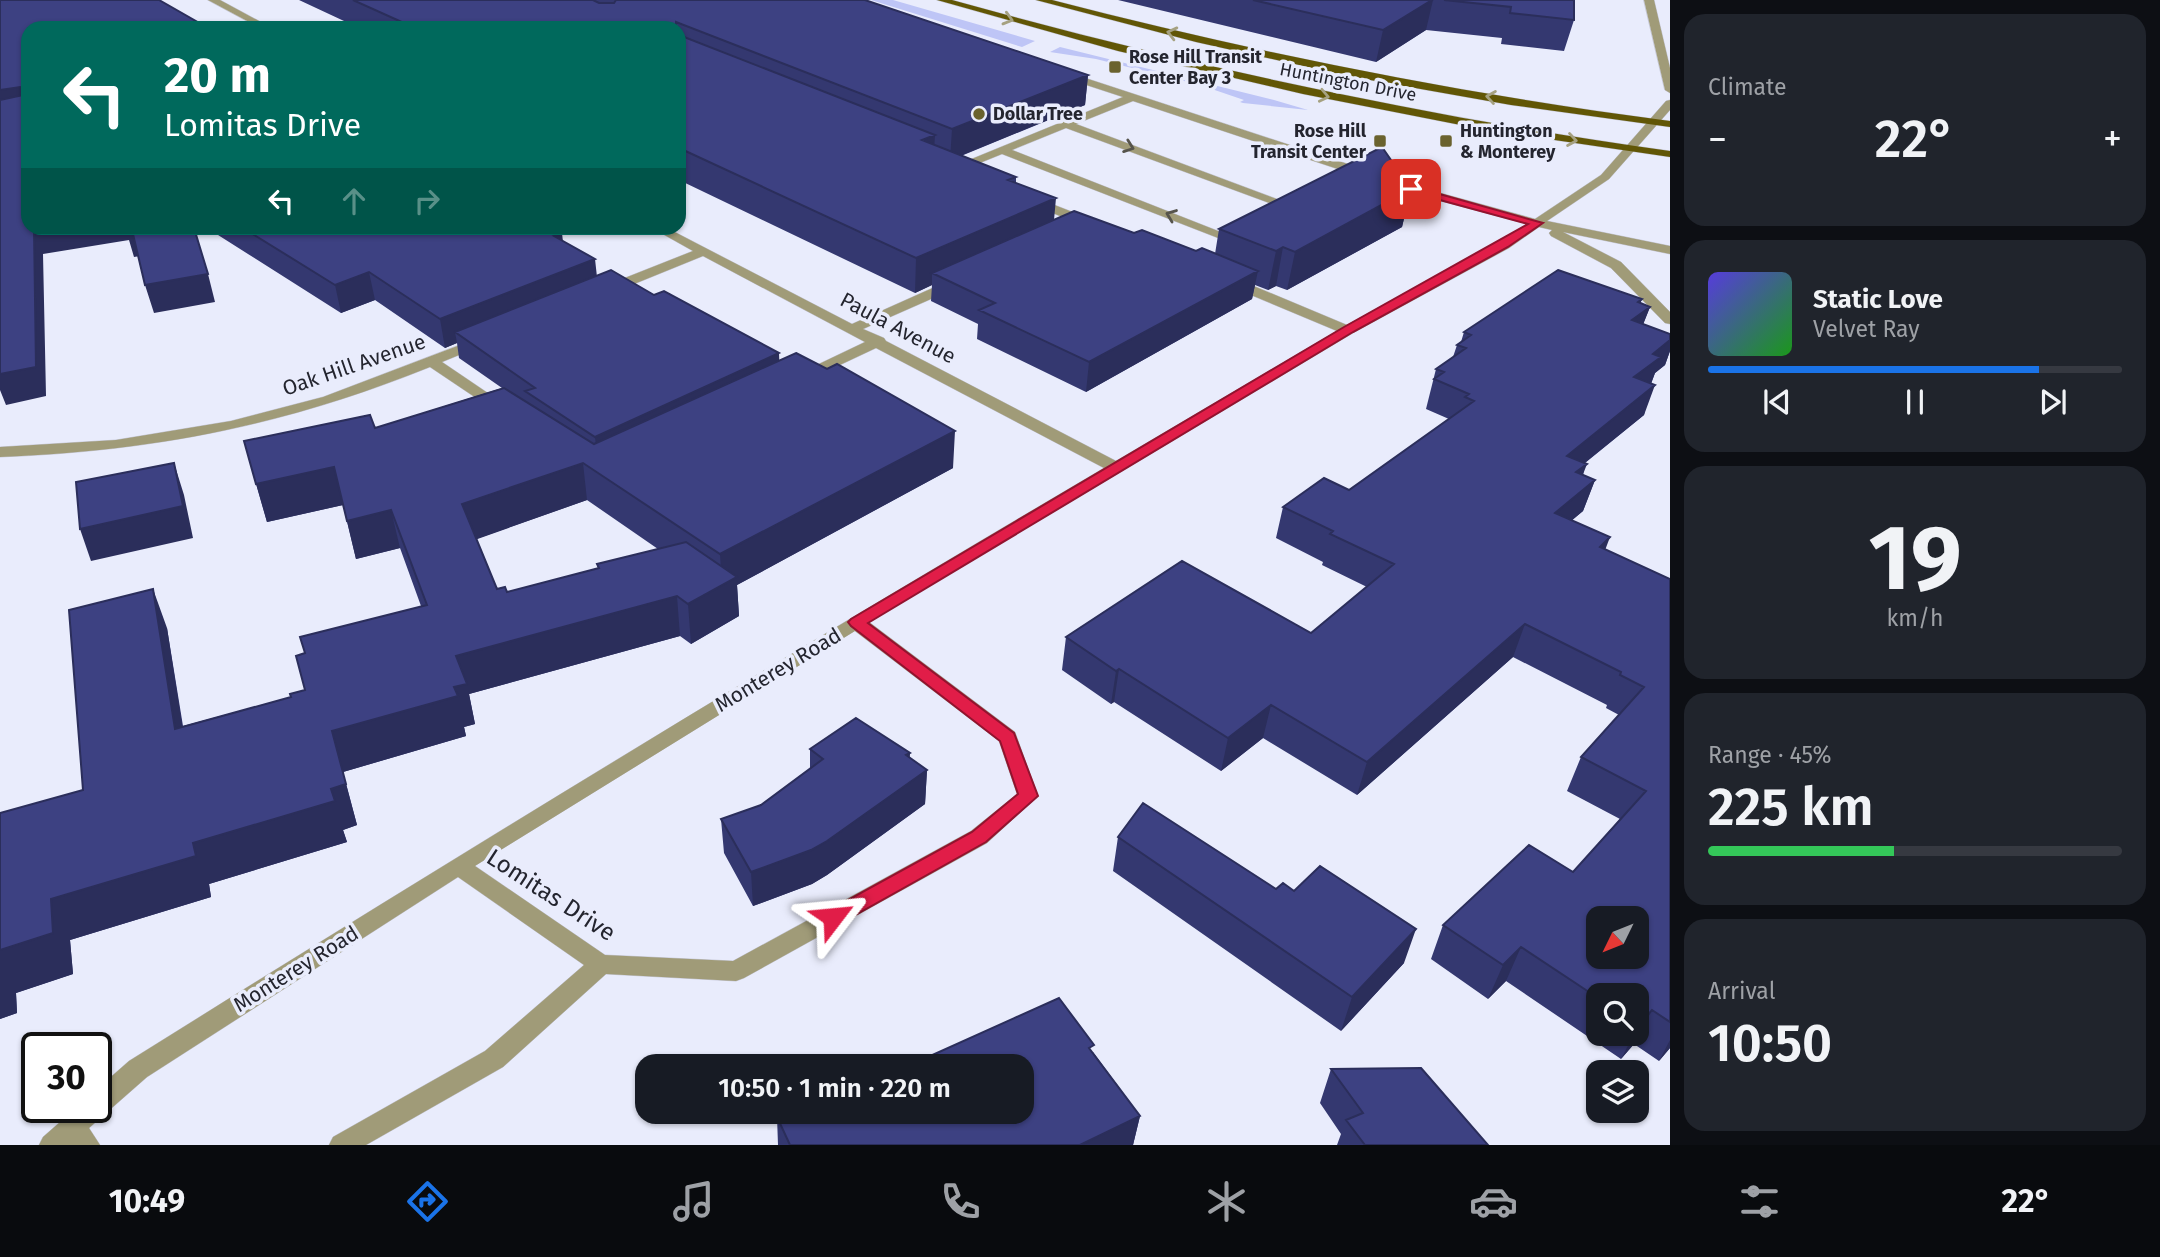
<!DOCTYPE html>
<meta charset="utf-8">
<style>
body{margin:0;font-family:"Fira Sans",sans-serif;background:#20242c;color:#f1f3f6;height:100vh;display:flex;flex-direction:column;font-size:26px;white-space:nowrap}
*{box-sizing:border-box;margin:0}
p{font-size:23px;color:#9ea1a6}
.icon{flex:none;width:38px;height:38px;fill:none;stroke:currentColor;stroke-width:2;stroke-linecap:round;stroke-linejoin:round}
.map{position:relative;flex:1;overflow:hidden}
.sheet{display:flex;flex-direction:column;gap:14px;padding:14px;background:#0d0f14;width:490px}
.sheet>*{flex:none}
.guide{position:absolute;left:21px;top:21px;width:665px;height:214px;border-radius:21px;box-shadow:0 2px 5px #0004;background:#00695c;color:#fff;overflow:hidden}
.needle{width:46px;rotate:227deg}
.fabs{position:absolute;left:1586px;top:906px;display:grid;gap:14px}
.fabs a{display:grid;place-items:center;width:63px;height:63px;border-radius:14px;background:#171b24;box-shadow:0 2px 5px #0004;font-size:35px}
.speed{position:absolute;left:21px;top:1032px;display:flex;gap:14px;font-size:35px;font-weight:700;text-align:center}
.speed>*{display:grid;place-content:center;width:91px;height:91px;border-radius:50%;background:#171b24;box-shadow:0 2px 5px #0004;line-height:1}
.speed .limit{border:4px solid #111;border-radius:10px;background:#fff;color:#111}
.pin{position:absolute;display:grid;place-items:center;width:60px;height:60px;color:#fff;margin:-30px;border-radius:14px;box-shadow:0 4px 10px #0006}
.me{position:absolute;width:77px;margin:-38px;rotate:61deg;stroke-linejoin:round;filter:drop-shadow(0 0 5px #0008)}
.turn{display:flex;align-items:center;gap:24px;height:147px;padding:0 28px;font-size:32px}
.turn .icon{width:91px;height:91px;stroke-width:2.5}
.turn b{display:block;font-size:49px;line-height:60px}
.lanes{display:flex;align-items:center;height:66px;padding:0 28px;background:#0003;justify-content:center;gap:35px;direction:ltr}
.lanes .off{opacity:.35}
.big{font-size:52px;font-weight:600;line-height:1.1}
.sheet .widget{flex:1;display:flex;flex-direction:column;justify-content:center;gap:10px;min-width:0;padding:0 24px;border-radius:21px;background:#20242c}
.sheet .dial{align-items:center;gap:0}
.dial b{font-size:91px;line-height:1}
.song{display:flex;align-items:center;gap:21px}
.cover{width:84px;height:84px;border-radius:10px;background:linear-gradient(135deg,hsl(250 70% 55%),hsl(120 70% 35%))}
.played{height:7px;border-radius:4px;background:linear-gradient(90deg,#1a73e8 80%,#363941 80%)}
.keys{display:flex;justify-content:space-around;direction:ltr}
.heat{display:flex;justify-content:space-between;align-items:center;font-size:38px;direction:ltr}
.charge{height:10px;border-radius:5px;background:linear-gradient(90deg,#34c759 45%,#363941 0)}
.trip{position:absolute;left:635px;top:1054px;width:399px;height:70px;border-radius:21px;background:#171b24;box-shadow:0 2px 5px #0004;font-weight:600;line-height:70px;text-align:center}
.tab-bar{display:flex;height:112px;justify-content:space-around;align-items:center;background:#090b0e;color:#9ea1a6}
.tab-bar .icon{width:49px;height:49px}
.tab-bar .selected{color:#1a73e8}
.tab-bar b{font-size:32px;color:#f1f3f6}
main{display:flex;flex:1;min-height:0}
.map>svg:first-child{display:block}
</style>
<main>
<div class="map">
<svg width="1670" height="1145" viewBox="0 0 1670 1145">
<rect width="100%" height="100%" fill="#e9ecfc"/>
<path fill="#bec5f6" d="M871,0H893L1035,41L1022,47Z
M1060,47L1274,100L1308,110L1243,103L1240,102L1244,100L1200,85L1096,59L1050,52Z"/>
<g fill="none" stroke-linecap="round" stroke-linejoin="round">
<defs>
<path id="minor" d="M208,0H220L272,28H260Z
M1644,0H1654L1670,68V93L1665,90Z
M1062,73H1070L1415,186L1535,219L1601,175L1666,101L1670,100V110L1609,179L1547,221L1670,246V254L1563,232L1621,262L1670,312V324L1665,323L1611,268L1551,236L1549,233L1552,230L1539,227L1509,248L1353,333L869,622L1015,732L1038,796L987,843L744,978L736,981L606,974L503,1067L366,1145H329L333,1137L485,1051L584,965L458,877L147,1077L89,1128L100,1145H39L43,1137L76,1108H96V1090L129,1061C452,859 776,661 1104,468L876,348L808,380H798L796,377L798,374L865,342L703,256L612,293H602V287L693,251L652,228H667L852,324L946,282H956V288L863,329L884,338L886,341L1116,461L1337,331L1227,285V279H1237L1347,325L1499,242L1527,224L1407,192L1133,101L1076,124L1301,208L1291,211L1066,128L1012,150L1241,240L1235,244L1231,243L1002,154L960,171H952V167L1123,97L1062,77ZM855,631L999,741L1017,794L971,831L733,961L605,955L475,866Z
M1034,197L1093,220L1095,223L1093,226H1085L1030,204V198Z
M481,337L488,341L486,344L442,362L504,404L507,407L504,410H494L430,367C286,425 155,451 0,457V447L116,440L231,421L323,397Z"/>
<path id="major" d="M937,0H952C1189,66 1427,117 1670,151V157L1486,130L1303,94L1118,51Z
M1036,0H1052C1256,53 1461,94 1670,121V127L1511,105L1353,77L1196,42Z"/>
</defs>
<use href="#minor" stroke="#c6c8d7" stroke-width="1"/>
<use href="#major" stroke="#c6c8d7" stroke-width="1"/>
<use href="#minor" fill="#a09b78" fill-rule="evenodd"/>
<use href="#major" fill="#615606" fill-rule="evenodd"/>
</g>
<path fill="#343870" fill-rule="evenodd" d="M299,0H865L1088,75L1085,105L961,156L1016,177V183L1054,220L1134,233L1196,251L1215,254L1219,229L1411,189L1402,227L1287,290L1276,286L1268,290L1255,285L1252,299L1086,392L977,339L978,324L931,301L932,285L915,293L679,180V28H359Z
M1118,0H1574V20L1564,51L1501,44L1502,38L1426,30L1376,62Z
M207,228H553L563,241L597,276L654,295L779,353V360L953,468L737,585L739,616L691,644L680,636L469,694L475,724L464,727L466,736L343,772L357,825L343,830L347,842L209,884L211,897L70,940L73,974L16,993L17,1013L0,1019V813L83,790L167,628L183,726L291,697L305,690V653L421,606L400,548L356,559L343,505L267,522L244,441L375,428L502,388L459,358L457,343L445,348L375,300L341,313ZM587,500L658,549L597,564L598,569L507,592L497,589L476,539Z
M1642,299L1640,303L1650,307L1643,324L1670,334V351L1665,365L1655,373L1651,384L1644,415L1585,463L1583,475L1595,480L1583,511L1572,520L1605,550L1670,579V1048L1659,1061L1634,1044L1621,1059L1506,981L1488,999L1431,959L1443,925L1573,872L1620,819L1567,791L1581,757L1619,715L1606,708L1607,705L1513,657L1357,795L1263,738L1221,771L1114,702L1111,704L1062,670L1066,637L1311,633L1367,587L1322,565L1323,562L1276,538L1283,507L1349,490L1449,419L1426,409L1436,369L1453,357L1457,345L1461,342L1464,332ZM1598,996H1636V1034H1598Z
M810,749L910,753L909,757L927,770L925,804L827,875L812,884L753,906L724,853L721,819L761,805L810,769Z
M1118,837L1276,889L1404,963L1341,1031L1113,871Z
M1093,1052L1140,1116L1133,1145H778L777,1117Z
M1331,1069L1488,1145H1337L1341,1134L1320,1103Z"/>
<path fill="#2b2e5b" d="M1432,0H1433L1426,30L1376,62L1383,30Z
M1088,75L1085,105L950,160L952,129Z
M20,87L28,110L0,115V90Z
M935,135L933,167L922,140Z
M1411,189L1402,227L1287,290L1295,252Z
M1056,198L1053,231L932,273V285L915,293L916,258Z
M34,228H127L132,230L140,256L134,257L129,240L43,254L46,396L6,405L0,390V371Z
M562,233L565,260L554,236Z
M1283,247L1276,286L1268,290L1276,251Z
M595,259L598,286L455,332L457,343L445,348L440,319Z
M1258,271L1252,299L1086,392L1089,362Z
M369,272L375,300L341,313L335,285Z
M208,274L215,302L154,313L145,285Z
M1642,299L1635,317L1650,307L1639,335L1621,348L1638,302Z
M1670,340V351L1665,365L1655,373L1650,386L1634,377L1653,354Z
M779,353L780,379L598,464L595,437Z
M1655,385L1644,415L1556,486L1567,456Z
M955,431L953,468L737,585L739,616L691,644L688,604L722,585L720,554Z
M174,463L184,495L193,538L91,561L80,529Z
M583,463L587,500L469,542L462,504Z
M1587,464L1575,495L1576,472Z
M334,467L343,505L267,522L256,484Z
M1595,480L1583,511L1544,544L1555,513Z
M391,510L400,548L356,559L347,521Z
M1610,537L1598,569L1600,547Z
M153,589L167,628L189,769L175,729Z
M677,596L680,636L469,694L475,724L464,727L466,736L343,772L332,731L454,687L456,656Z
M1525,624L1513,657L1357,795L1367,762Z
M1119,669L1114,702L1111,704L1116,671Z
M1271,705L1263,738L1221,771L1228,738Z
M910,753L908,783L927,770L925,804L827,875L812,884L753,906L751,872Z
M346,784L357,825L343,830L347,842L209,884L211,897L70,940L73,974L16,993L17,1013L0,1019V950L51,899Z
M1416,929L1404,963L1341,1031L1352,997Z
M1521,947L1506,981L1488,999L1503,965Z
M1652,1010L1634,1044L1621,1059L1634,1034H1636V1030L1639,1025Z
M1670,1040V1048L1659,1061Z
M1140,1116L1133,1145H1080Z"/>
<path fill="#3d4182" stroke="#2b2e5b" stroke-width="2" fill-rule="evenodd" d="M0,0H159L208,28H28V228H34L36,367L0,374V100L23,95L20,87L0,90Z
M353,0H593L599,3H614L616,0H865L1088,75L952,129L676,22V28H415Z
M1253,0H1432L1383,30Z
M1444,0H1574V20L1510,13L1511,7Z
M679,35L935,135L922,140L1016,177L1008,180L1056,198L916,258L679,148Z
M1382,147L1411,189L1295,252L1283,247L1276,251L1219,229Z
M1074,211L1134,233L1142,230L1196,251L1202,248L1258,271L1089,362L979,310L995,303L932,273Z
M125,228H194L208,274L145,285L132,230L126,231Z
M243,228H553L562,233L554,236L595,259L440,319L369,272L335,285Z
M611,270L654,295L664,291L779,353L595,437L525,391L535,388L455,332Z
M1558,270L1642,299L1638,302L1650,307L1632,320L1670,334V340L1653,354L1661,357L1634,377L1655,385L1567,456L1587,464L1576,472L1595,480L1555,513L1610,537L1600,547L1670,579V1022L1652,1010L1639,1025L1636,1024V996H1598V998L1521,947L1503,965L1443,925L1529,845L1573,872L1646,791L1581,757L1644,687L1620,675L1621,672L1525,624L1367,762L1271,705L1228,738L1119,669L1116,671L1066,637L1182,561L1311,633L1394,564L1330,534L1333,531L1283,507L1324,478L1349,490L1474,401L1465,397L1469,394L1434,379L1444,372L1436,369L1466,348L1457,345L1471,335L1464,332ZM1598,919H1636V957H1598Z
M796,353L827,369L837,364L955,431L720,554L583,463L462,504L497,589L505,587L507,592L599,568L597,564L686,542L737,577L688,604L677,596L456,656L467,684L454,687L458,696L332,731L346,784L331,789L335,801L193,843L196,856L51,899L53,933L0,950V813L83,790L69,610L153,589L175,729L291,697L290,694L305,690L296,656L305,653L300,637L427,605L391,510L347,521L334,467L256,484L244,441L370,415L375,428L504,388L594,444Z
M174,463L183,506L80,529L76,482Z
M856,718L910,753L906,755L927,770L827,841L811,850L751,872L721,819L761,805L823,759L810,749Z
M1143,803L1276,889L1283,883L1294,891L1320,866L1416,929L1352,997L1118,837Z
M1059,998L1094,1045L1089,1048L1140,1116L1080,1145H790L777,1117L790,1111H1022V1066H908Z
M1421,1068L1488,1145H1365L1346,1120L1363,1113L1331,1069Z"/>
<defs><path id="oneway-chevron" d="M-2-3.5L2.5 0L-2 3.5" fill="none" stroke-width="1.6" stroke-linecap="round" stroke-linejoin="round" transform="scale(1.75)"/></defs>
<g stroke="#a5a181">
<use href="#oneway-chevron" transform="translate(1008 19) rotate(16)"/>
<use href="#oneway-chevron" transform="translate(1172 33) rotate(-166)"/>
<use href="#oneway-chevron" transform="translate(1324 96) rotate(12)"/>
<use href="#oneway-chevron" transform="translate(1491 97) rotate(-171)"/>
<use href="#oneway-chevron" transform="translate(1572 140) rotate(9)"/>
</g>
<g stroke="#56544c">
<use href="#oneway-chevron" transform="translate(1129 147) rotate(20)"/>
<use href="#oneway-chevron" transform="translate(1171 215) rotate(-159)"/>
</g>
<path fill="#e11d48" stroke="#92132f" stroke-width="2" d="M1411,186L1543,223L1508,247L1353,332L868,623L1014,733L1038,796L986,842L841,923L833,925L826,923L823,917L826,912L972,832L1018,794L1000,741L851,626L848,622L851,619L1344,327L1528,224L1407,191L1405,189Z"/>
<g fill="#6a622e" stroke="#e9ecfc" stroke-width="2.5">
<rect x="1108" y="60" width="14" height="14" rx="3.5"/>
<circle cx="979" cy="114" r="7"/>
<rect x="1373" y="134" width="14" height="14" rx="3.5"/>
<rect x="1439" y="134" width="14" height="14" rx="3.5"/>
</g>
<g text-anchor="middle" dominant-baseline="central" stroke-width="7" stroke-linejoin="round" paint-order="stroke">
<g font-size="18" font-weight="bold" fill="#24252f" stroke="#e9ecfc" text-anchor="start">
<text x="1129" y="57">Rose Hill Transit<tspan x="1129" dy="21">Center Bay 3</tspan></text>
<text x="993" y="114">Dollar Tree</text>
<text x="1366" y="131" text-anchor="end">Rose Hill<tspan x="1366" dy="21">Transit Center</tspan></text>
<text x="1460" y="131">Huntington<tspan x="1460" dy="21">&amp; Monterey</tspan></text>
</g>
<g font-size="18" fill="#24252f" stroke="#e9ecfc">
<text transform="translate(1348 82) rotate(11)">Huntington Drive</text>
</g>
<g font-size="21" fill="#24252f" stroke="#e9ecfc">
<text transform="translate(898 328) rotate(28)">Paula Avenue</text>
<text transform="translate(354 365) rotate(-19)">Oak Hill Avenue</text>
<text transform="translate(778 670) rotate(-31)">Monterey Road</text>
<text transform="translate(296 969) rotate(-32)">Monterey Road</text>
</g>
<g font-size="24" fill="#24252f" stroke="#e9ecfc">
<text transform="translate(551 895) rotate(33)">Lomitas Drive</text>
</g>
</g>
</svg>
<div class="fabs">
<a><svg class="needle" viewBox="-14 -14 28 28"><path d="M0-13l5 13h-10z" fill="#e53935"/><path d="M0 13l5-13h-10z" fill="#9ea1a6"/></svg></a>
<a><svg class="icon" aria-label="search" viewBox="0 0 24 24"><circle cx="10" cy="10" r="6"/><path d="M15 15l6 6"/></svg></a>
<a><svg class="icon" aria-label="layers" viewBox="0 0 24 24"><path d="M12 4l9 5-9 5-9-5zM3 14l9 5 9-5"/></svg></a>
</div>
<div class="speed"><div class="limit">30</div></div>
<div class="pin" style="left:1411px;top:189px;background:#d93025"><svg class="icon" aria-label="arrive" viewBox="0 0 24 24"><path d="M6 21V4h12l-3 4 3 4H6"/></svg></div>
<svg class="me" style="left:833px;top:917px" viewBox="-20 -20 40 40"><path d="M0-17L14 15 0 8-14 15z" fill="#e11d48" stroke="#fff" stroke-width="4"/></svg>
<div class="trip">10:50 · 1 min · 220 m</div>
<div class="guide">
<div class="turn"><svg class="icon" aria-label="left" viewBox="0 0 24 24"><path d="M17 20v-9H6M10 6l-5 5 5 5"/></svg><div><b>20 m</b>Lomitas Drive</div></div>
<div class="lanes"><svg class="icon" aria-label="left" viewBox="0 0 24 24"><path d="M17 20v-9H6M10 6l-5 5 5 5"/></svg><svg class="icon off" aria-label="ahead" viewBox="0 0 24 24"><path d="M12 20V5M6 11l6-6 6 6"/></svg><svg class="icon off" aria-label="right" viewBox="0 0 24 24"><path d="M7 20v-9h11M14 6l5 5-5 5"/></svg></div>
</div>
</div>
<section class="sheet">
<div class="widget"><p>Climate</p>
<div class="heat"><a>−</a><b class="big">22°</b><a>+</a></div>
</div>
<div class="widget">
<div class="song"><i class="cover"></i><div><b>Static Love</b><p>Velvet Ray</p></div></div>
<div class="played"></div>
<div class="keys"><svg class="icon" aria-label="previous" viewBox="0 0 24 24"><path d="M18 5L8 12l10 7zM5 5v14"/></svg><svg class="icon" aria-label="pause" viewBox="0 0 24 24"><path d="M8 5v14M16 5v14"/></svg><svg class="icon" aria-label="next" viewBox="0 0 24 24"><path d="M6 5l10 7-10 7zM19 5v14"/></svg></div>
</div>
<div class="widget dial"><b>19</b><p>km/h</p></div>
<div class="widget"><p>Range · 45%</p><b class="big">225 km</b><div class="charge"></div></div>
<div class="widget"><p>Arrival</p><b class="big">10:50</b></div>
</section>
</main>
<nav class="tab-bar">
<b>10:49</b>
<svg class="icon selected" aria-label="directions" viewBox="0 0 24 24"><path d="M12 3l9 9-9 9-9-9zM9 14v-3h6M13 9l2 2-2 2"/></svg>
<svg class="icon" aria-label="music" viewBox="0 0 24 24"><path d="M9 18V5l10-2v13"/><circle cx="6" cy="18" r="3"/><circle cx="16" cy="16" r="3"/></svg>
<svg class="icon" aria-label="phone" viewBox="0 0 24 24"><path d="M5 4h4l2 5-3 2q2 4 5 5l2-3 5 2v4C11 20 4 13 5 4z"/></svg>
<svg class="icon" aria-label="climate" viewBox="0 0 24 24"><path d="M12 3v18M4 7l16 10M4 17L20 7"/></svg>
<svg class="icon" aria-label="car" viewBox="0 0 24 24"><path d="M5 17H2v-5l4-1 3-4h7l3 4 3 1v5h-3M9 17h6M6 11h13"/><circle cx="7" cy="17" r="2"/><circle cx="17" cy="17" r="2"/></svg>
<svg class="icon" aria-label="filters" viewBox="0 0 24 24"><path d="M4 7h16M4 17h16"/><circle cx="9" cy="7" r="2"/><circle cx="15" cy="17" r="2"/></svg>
<b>22°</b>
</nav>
